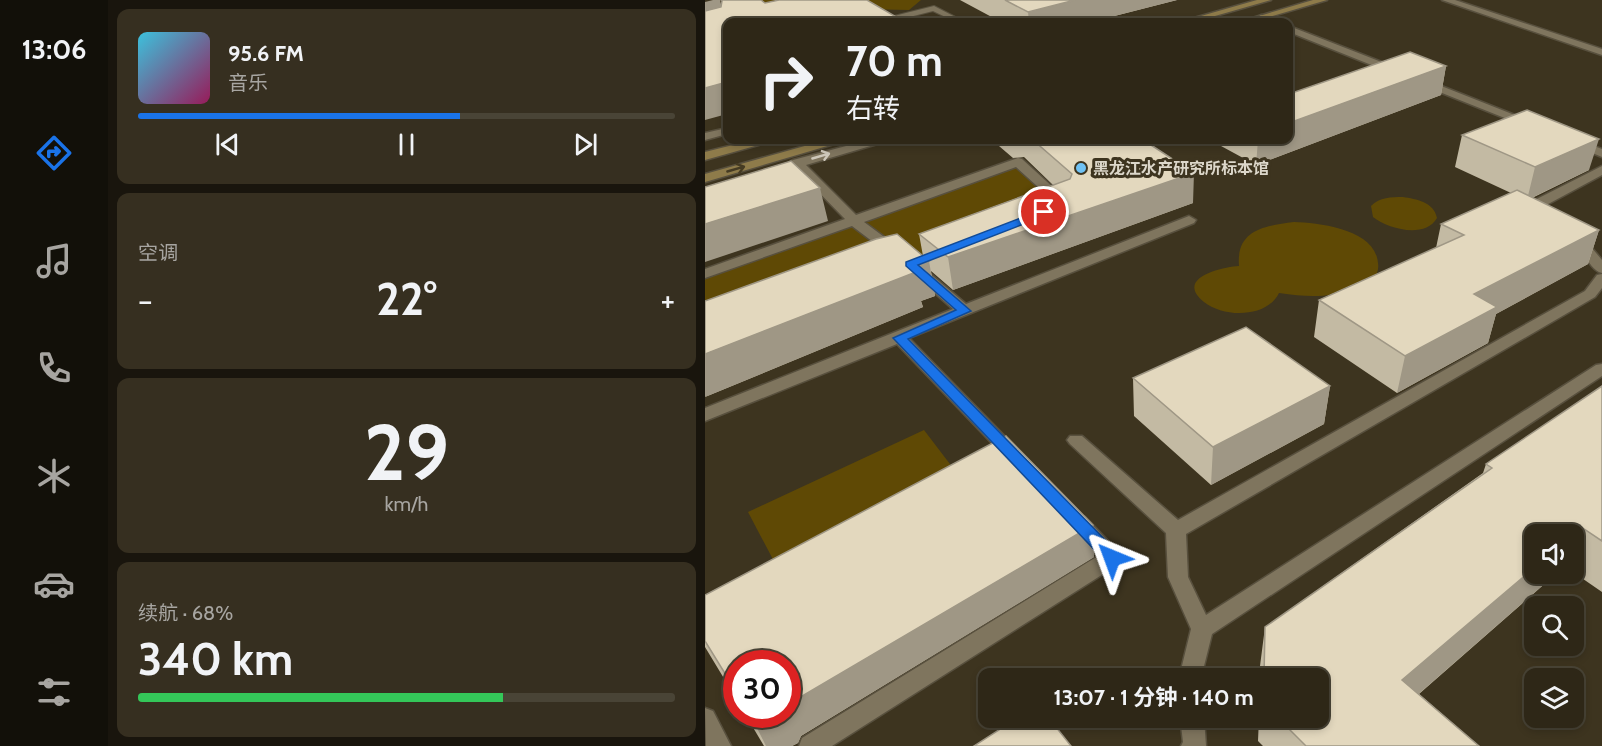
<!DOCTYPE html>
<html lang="zh">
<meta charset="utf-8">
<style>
body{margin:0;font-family:Cabin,"Noto Sans SC",sans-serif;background:#362f20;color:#f1f3f6;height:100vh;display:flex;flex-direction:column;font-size:22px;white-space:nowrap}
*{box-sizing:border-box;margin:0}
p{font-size:20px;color:#a7a5a1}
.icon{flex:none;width:33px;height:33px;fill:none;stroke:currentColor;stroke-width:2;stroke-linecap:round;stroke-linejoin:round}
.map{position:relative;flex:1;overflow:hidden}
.details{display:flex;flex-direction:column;gap:9px;padding:9px;background:#19150d;width:597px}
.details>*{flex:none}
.top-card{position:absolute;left:18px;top:18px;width:570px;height:126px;border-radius:12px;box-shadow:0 3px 9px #0003,0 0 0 2px #494436;background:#2e2717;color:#f1f3f6;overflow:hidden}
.fabs{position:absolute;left:819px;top:524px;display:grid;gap:12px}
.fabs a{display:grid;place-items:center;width:60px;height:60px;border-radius:12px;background:#2e2717;box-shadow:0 3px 9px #0003,0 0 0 2px #494436;font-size:30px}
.speed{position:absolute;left:18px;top:650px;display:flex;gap:12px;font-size:30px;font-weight:700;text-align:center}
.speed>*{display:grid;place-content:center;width:78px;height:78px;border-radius:50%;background:#2e2717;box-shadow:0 3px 9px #0003,0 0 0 2px #494436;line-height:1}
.speed .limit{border:9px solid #d22;background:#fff;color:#111}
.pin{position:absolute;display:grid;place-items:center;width:51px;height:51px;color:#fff;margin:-26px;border:3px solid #fff;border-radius:50%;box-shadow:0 2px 6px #0007}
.me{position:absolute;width:66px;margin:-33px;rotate:316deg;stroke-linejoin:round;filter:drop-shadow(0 0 4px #0008)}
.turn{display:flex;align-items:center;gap:21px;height:126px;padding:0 24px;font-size:27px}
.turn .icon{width:78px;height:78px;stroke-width:2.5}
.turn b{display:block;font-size:42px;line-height:51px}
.big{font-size:45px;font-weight:700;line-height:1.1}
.details .widget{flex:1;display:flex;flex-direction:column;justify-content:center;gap:9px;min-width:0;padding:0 21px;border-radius:12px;background:#362f20}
.details .dial{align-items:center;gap:0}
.dial b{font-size:78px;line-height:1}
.song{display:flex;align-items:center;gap:18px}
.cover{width:72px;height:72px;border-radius:9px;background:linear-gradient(135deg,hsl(190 70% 55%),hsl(330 70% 35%))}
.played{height:6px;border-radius:3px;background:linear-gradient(90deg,#1a73e8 60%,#494436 60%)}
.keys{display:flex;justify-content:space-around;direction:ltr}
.heat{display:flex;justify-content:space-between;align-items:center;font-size:33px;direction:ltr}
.charge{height:9px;border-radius:4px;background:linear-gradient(90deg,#34c759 68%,#494436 0)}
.trip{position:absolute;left:273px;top:668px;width:351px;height:60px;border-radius:12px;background:#2e2717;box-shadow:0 3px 9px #0003,0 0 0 2px #494436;font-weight:700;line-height:60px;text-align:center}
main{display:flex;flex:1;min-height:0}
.dock{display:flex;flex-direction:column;width:108px;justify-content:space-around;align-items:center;background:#121009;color:#a7a5a1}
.dock .icon{width:42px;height:42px}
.dock .current{color:#1a73e8}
.dock b{font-size:27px;color:#f1f3f6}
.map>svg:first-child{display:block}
</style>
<main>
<nav class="dock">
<b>13:06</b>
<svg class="icon current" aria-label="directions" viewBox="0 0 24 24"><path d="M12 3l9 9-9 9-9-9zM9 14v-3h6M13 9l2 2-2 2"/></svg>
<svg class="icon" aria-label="music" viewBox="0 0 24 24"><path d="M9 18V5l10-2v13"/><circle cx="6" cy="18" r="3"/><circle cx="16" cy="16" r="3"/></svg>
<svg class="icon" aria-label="phone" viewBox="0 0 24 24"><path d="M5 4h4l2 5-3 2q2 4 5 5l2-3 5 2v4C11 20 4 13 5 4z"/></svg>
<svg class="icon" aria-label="climate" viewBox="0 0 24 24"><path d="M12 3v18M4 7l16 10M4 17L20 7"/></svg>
<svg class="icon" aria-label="car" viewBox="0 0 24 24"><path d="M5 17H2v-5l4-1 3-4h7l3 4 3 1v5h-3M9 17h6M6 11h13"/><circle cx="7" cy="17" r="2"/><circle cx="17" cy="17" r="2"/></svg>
<svg class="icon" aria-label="filters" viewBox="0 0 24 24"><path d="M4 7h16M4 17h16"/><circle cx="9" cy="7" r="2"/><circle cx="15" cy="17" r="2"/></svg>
</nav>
<section class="details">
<div class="widget">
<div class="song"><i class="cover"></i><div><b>95.6 FM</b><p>音乐</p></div></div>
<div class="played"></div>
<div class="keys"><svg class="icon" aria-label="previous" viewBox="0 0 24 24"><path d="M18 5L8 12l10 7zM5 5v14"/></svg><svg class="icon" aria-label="pause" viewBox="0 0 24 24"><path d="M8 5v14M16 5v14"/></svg><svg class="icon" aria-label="next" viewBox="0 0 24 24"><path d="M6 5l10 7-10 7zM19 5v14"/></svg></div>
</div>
<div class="widget"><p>空调</p>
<div class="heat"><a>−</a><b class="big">22°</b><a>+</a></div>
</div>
<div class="widget dial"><b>29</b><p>km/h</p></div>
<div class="widget"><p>续航 · 68%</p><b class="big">340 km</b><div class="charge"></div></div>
</section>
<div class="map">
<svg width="897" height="746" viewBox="0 0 897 746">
<rect width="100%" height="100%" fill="#3d341f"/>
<path fill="#5f4905" d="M44,0H216L204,10L53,7Z
M313,162L361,204L0,343V274Z
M698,197C711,199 729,202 732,218C720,239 683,229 668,217L666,206C675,197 686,197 698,197Z
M589,222C615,223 670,229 673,263C674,269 672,276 667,280C664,283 655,285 651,287C622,299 604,297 574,293C562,318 519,318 499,302C469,278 517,267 534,266C531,230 559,226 589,222Z
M219,430L264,489L83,588L43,512Z"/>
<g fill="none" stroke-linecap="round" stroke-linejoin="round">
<defs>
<path id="service" d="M229,6L260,22H251L228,11L185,22H176L173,20Z"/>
<path id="minor" d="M556,15L571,20L573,22L553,20L551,18Z
M584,26L697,70L698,72L689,74L584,32Z
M716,78L830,123L832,125L830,127H822L712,83L711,81Z
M22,128V134L0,140V133Z
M870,139L897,149V157L866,144V140Z
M164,140H181L179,142L101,165L151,215L313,158L317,159L364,202L363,205H353L311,167L159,222L194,248L196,251L194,254H184L147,226L0,278V269L140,219L90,168L84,170L78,166L88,160Z
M897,166V175L832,210L834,215L832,218H822L818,208L820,205Z
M484,216L491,220L489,223L204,338L315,452L318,456L315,460L309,462L303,460L192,344L0,421V408L248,309L206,272L204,269L206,266H216L261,304Z
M867,240L886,247L897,260V273C888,271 885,262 878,255C873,250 865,249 860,244L862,241Z
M897,274V288L890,297L481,534L483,577L501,615L891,365L897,364V376L507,634L496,678H474L486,629L463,577L461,533L365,444L362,440L365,436H377L473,520L880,291L892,275Z
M373,515L380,517L414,552L417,558L414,564L127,746H94L97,738L393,556L363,522L366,517Z
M0,708L8,711L26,746H1Z
M475,717H499L501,746H476L478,742Z"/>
<path id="tertiary" d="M737,0H750L897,49V55Z"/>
<path id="secondary" d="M552,0H566L489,22H475Z
M608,0H622L547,22H534Z
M48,140H66L64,142L0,160V152Z
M121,140H138L136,142L0,182V174Z"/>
</defs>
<use href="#service" stroke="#58503e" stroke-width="2"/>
<use href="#minor" stroke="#58503e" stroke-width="3"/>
<use href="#tertiary" stroke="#58503e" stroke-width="3"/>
<use href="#secondary" stroke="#58503e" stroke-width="3"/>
<use href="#service" fill="#7f755e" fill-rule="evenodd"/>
<use href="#minor" fill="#7f755e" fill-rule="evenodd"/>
<use href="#tertiary" fill="#7f755e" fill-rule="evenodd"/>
<use href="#secondary" fill="#8e7b4a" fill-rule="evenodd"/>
</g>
<path fill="#c3baa3" d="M255,0H472L386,22H296Z
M741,66L736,95L551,165L505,140H584Z
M757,135L884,170L827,198L894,230L883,264L791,314L783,343L692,393L609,337L614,300L731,248L736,224L806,193L750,167Z
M287,140H433L488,203L248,290L226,271L230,296L216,301L218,307L0,397L218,256L214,234L348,185L319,157L308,158Z
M428,378L625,386L619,424L506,485L429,416Z
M897,386V592L868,572V534L830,573H852L714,694L774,746H558L553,741L554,717H614V678H555V666L560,627L778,473L781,464Z
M388,525L389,557L96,736L93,743L87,746H59L40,714H82L32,663V700L0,647V595Z"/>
<path fill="#9f9785" d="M8,0H15L21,25L0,30V2Z
M370,0H472L386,22H324L323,12Z
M741,66L736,95L551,165L553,140H584V123Z
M22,82V114L0,120V88Z
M894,139L884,170L822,200L830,167Z
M489,173L488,203L248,290L243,257Z
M115,188L123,221L0,262V224Z
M894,230L883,264L791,314L783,343L692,393L700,356L769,294Z
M224,261L230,296L216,301L218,307L0,397V354L206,267Z
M625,386L619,424L506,485L508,447Z
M388,525L389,557L96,736L93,743L87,746H61L52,728L75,714H82V705Z
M876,527L868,546V534Z
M830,567V573H852L686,718L697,680Z"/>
<path fill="#e3d8be" stroke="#9f9785" stroke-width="1.5" d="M16,0H56L60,3L74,0H162L200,22H22V82L0,88V11L16,7L17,1Z
M300,0H370L323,12Z
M705,52L741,66L584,123V94Z
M822,110L894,139L830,167L757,135Z
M328,140H433L446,145L489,173L243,257L214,234L365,179L367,174Z
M86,161L115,188L0,224V187Z
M812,190L894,230L769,294L792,307L700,356L614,300L759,235L736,224Z
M192,234L224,261L206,267L211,272L0,354V301L171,239Z
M541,327L625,386L508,447L428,378Z
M897,386V541L876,527L868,534H830V567L697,680L774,746H601L572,717H614V678H559L560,627L787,468L781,464Z
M301,436L388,525L82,705V663H32V693L0,641V595Z
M44,714H75L52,728Z
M314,717H343L366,746H269Z"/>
<defs><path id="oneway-shaft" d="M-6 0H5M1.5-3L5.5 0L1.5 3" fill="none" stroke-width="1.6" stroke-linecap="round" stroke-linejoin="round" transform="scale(1.5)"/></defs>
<use stroke="#cec8ba" href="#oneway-shaft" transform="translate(116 156) rotate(-16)"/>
<use stroke="#453b23" href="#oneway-shaft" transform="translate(31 169) rotate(-16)"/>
<path fill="#1a73e8" stroke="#114b97" stroke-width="1.5" d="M339,209L344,212L342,215L213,265L266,311L203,339L413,553L416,558L413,562L407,564L401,562L188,338L251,310L201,266V262Z"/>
<circle fill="#70c2f4" stroke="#3d341f" stroke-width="2" cx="376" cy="168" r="6"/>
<g text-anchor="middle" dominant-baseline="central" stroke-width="6" stroke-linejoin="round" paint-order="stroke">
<g font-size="16" font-weight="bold" fill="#dcd7ca" stroke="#3d341f" text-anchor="start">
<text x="388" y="168">黑龙江水产研究所标本馆</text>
</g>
</g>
</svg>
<div class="fabs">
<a><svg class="icon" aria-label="sound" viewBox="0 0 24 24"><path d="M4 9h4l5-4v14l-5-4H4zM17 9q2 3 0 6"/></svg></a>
<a><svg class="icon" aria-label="search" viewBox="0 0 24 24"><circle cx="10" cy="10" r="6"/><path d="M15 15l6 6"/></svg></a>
<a><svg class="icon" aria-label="layers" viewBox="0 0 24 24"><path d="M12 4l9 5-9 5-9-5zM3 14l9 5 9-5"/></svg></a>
</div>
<div class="speed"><div class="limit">30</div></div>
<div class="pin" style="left:339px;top:212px;background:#d93025"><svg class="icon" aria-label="arrive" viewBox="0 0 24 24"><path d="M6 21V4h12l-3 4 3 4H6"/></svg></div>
<svg class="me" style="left:407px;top:558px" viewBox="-20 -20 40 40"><path d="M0-17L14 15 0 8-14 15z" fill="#1a73e8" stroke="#fff" stroke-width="4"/></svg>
<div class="trip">13:07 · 1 分钟 · 140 m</div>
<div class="top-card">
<div class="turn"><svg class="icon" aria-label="right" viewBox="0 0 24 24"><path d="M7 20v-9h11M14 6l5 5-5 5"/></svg><div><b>70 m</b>右转</div></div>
</div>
</div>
</main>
